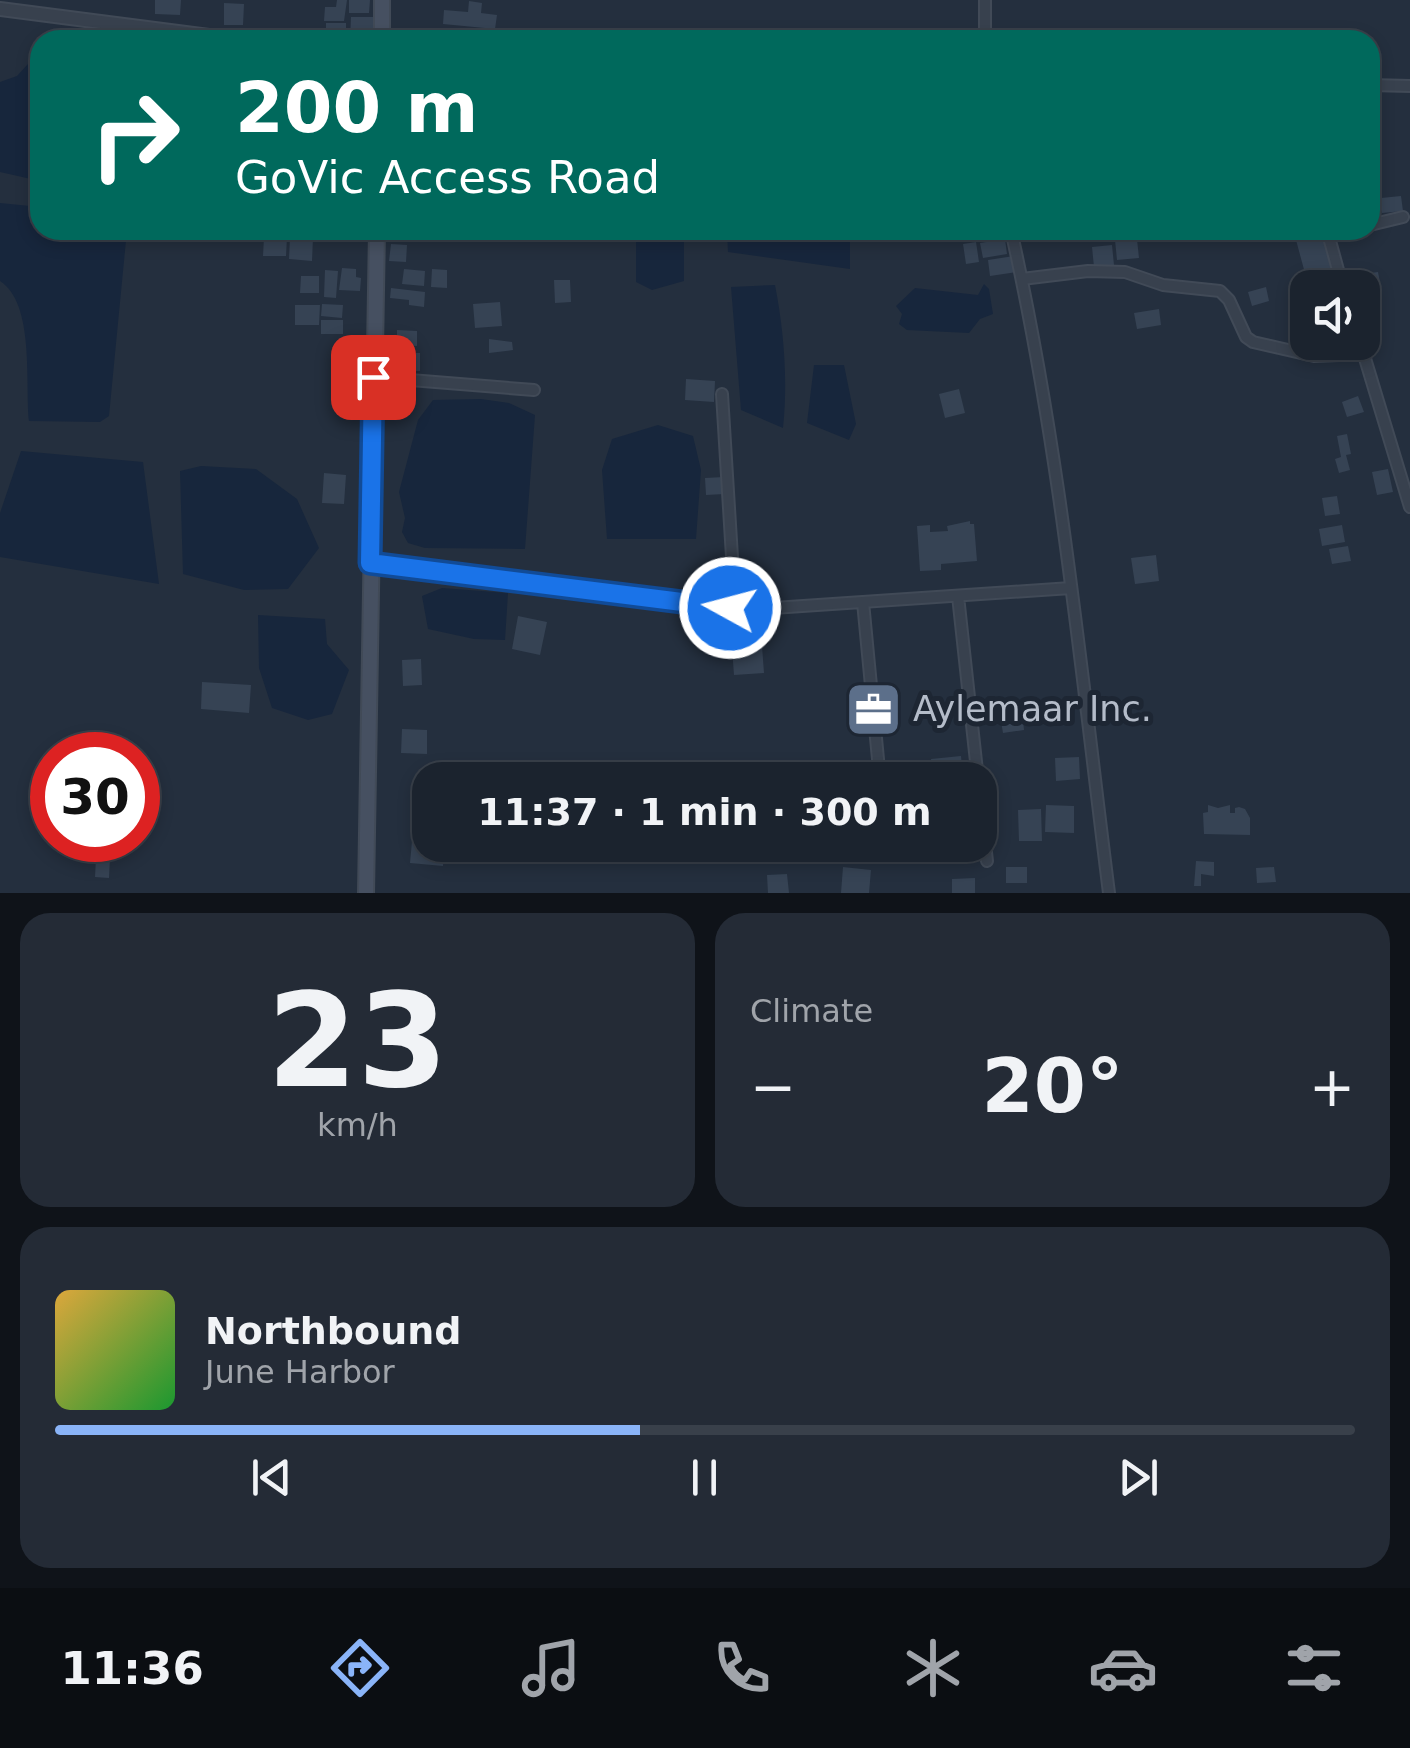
<!DOCTYPE html>
<meta charset="utf-8">
<style>
body{margin:0;font-family:"DejaVu Sans",sans-serif;background:#242b36;color:#f1f3f6;height:100vh;display:flex;flex-direction:column;font-size:38px;white-space:nowrap}
*{box-sizing:border-box;margin:0}
p{font-size:32px;color:#a0a4aa}
.icon{flex:none;width:55px;height:55px;fill:none;stroke:currentColor;stroke-width:2;stroke-linecap:round;stroke-linejoin:round}
.map{position:relative;height:893px;overflow:hidden}
.drawer{display:flex;flex-direction:column;gap:20px;padding:20px;background:#0f1319;flex:1}
.drawer>*{flex:none}
.banner{position:absolute;left:30px;top:30px;width:1350px;height:210px;border-radius:30px;box-shadow:0 5px 15px #0003,0 0 0 2px #39404a;background:#00695c;color:#fff;overflow:hidden}
.controls{position:absolute;left:1290px;top:270px;display:grid;gap:20px}
.controls a{display:grid;place-items:center;width:90px;height:90px;border-radius:20px;background:#1b232e;box-shadow:0 5px 15px #0003,0 0 0 2px #39404a;font-size:50px}
.speed{position:absolute;left:30px;top:732px;display:flex;gap:20px;font-size:50px;font-weight:700;text-align:center}
.speed>*{display:grid;place-content:center;width:130px;height:130px;border-radius:50%;background:#1b232e;box-shadow:0 5px 15px #0003,0 0 0 2px #39404a;line-height:1}
.speed .limit{border:15px solid #d22;background:#fff;color:#111}
.pin{position:absolute;display:grid;place-items:center;width:85px;height:85px;color:#fff;margin:-42px;border-radius:20px;box-shadow:0 5px 15px #0006}
.me{position:absolute;width:110px;margin:-55px;rotate:277deg;stroke-linejoin:round;filter:drop-shadow(0 0 8px #0008)}
.turn{display:flex;align-items:center;gap:35px;height:210px;padding:0 40px;font-size:45px}
.turn .icon{width:130px;height:130px;stroke-width:2.5}
.turn b{display:block;font-size:70px;line-height:85px}
.big{font-size:75px;font-weight:800;line-height:1.1}
.drawer .card{flex:1;display:flex;flex-direction:column;justify-content:center;gap:15px;min-width:0;padding:0 35px;border-radius:30px;background:#242b36}
.drawer .dial{align-items:center;gap:0}
.dial b{font-size:130px;line-height:1}
.song{display:flex;align-items:center;gap:30px}
.cover{width:120px;height:120px;border-radius:15px;background:linear-gradient(135deg,hsl(40 70% 55%),hsl(130 70% 35%))}
.played{height:10px;border-radius:5px;background:linear-gradient(90deg,#8ab4f8 45%,#39404a 45%)}
.keys{display:flex;justify-content:space-around;direction:ltr}
.heat{display:flex;justify-content:space-between;align-items:center;font-size:55px;direction:ltr}
.drawer .tiles{flex:1;display:grid;gap:20px;grid-template-columns:1fr 1fr}
.card:last-child{grid-column:span 2}
.trip{position:absolute;left:412px;top:762px;width:585px;height:100px;border-radius:30px;background:#1b232e;box-shadow:0 5px 15px #0003,0 0 0 2px #39404a;font-weight:800;line-height:100px;text-align:center}
.tabs{display:flex;height:160px;justify-content:space-around;align-items:center;background:#0b0e12;color:#a0a4aa}
.tabs .icon{width:70px;height:70px}
.tabs .selected{color:#8ab4f8}
.tabs b{font-size:45px;color:#f1f3f6}
.map>svg:first-child{display:block}
</style>
<div class="map">
<svg width="1410" height="893" viewBox="0 0 1410 893">
<rect width="100%" height="100%" fill="#242f3e"/>
<path fill="#17263c" d="M38,53H40V181L0,172V82L17,76Z
M0,203L40,207V230H127L109,416L100,422L29,421C25,382 35,304 0,281Z
M645,230H684V281L652,290L636,282V233Z
M727,230H850V269L728,252Z
M984,284L989,289L993,314L980,319L969,333L907,330L899,324L902,314L896,306L915,288L978,295Z
M775,285C784,331 788,381 783,428L741,410L731,287Z
M814,365H844L856,424L849,440L807,423Z
M481,399L509,403L535,415L525,549L425,548L408,543L402,532L405,518L399,492L418,420L433,400Z
M658,425L693,436L701,470L696,539H607L602,470L612,439Z
M21,451L143,462L159,584L0,557V513Z
M201,466L256,469L297,499L319,548L288,589L244,590L183,574L180,471Z
M442,588L508,593L505,640L474,639L428,629L422,596Z
M258,615L325,619L327,644L349,670L332,714L308,720L272,708L259,668Z"/>
<path fill="#364354" d="M155,0H181L180,15L155,14Z
M337,0H347L344,21H324L325,7H336Z
M349,0H370L369,13H349Z
M469,1L482,3L481,13L497,15L495,29L443,24L444,10L468,12Z
M224,3L244,4L243,25H224Z
M351,17H375L374,40H350Z
M326,23H346V40H326Z
M1401,196L1403,211L1382,213L1381,198Z
M298,230L307,231V238H313L312,261L289,259L290,237H297Z
M1114,230H1136L1139,258L1117,260Z
M1323,232L1339,288H1309L1296,240Z
M264,237H287L286,256H263Z
M1005,239L1007,254L983,258L980,243Z
M976,242L979,262L966,264L963,244Z
M391,244L407,245L406,262L389,261Z
M1112,245L1114,265L1094,267L1092,247Z
M1014,256L1017,272L990,276L988,260Z
M342,268L356,269V277L361,278L360,291L339,290Z
M404,269L425,271L424,286L402,284Z
M432,269L447,270V288L431,287Z
M325,270L338,271L336,298L324,297Z
M1378,272L1381,288L1362,291L1359,288L1357,275Z
M301,276H319V293H300Z
M554,280H570L571,302L555,303Z
M1266,287L1269,301L1252,306L1248,292Z
M391,288L425,292L424,307L409,305V300L390,298Z
M500,302L502,326L475,328L473,304Z
M322,304L343,305L342,318L321,316Z
M295,305H320L319,325H295Z
M1159,309L1161,325L1137,329L1134,313Z
M321,320H343V334H321Z
M397,330L417,331V346L397,345Z
M489,339L512,342L513,350L489,353Z
M390,352L420,353V371L389,370Z
M686,379L715,381L714,402L685,400Z
M959,389L965,413L945,418L939,394Z
M1358,396L1364,412L1347,417L1342,402Z
M1347,434L1351,454L1346,455L1350,470L1339,473L1335,459L1341,457L1337,436Z
M1388,469L1393,492L1377,495L1372,472Z
M324,473L346,475L344,504L322,503Z
M724,477V494L706,495L705,478Z
M1337,496L1340,514L1325,516L1322,498Z
M970,521V524H974L977,561L941,564V570L920,571L917,526L930,525V532L948,531L947,526Z
M1342,525L1345,542L1322,546L1319,529Z
M1348,546L1351,561L1332,564L1329,549Z
M1156,555L1159,581L1135,584L1131,558Z
M518,616L547,622L540,655L512,649Z
M762,646L764,673L734,675L732,648Z
M421,659L422,685L403,686L402,660Z
M202,682L251,685L249,713L201,709Z
M1022,712L1024,730L1003,733L1000,715Z
M402,729L427,730V754L401,753Z
M961,756L963,778L933,780L931,759Z
M1079,757L1080,779L1056,781L1055,758Z
M1046,805L1074,806V833L1045,832Z
M1208,805L1218,808L1230,805V813H1235V808L1239,807L1245,809L1250,818V835L1204,834L1203,813L1208,812Z
M1041,809L1042,841H1019L1018,810Z
M413,830L430,831V845H444L443,866L410,863Z
M448,845H470L468,861L446,859Z
M96,858H110L109,878L95,877Z
M1196,861L1214,862V876L1201,874V886H1194Z
M843,867L871,870L869,893H841Z
M1006,867H1027V883H1006Z
M1274,867L1276,882L1257,883L1256,868Z
M787,874L789,893H768L767,875Z
M975,878V893H952V879Z"/>
<g fill="none" stroke-linecap="round" stroke-linejoin="round">
<defs>
<path id="minor" d="M985,40V0
M1370,85L1410,86
M1370,225L1403,217
M1011,230C1060,448 1081,672 1109,893
M1327,230L1343,288
M1328,235L1350,230
M1022,279L1088,271L1125,272L1163,285L1220,291L1229,300L1246,337L1253,342L1314,356L1364,354
M1360,342L1410,507
M373,377L534,390
M722,394L732,557L730,608
M370,563L757,609L1071,588
M958,596L978,780
M863,602L880,780
M980,800L987,861"/>
<path id="tertiary" d="M0,9L240,40"/>
<path id="secondary" d="M382,40V0
M366,893L377,230"/>
</defs>
<use href="#minor" stroke="#414a57" stroke-width="14"/>
<use href="#tertiary" stroke="#414a57" stroke-width="16"/>
<use href="#secondary" stroke="#414a57" stroke-width="18"/>
<use href="#minor" stroke="#38414e" stroke-width="10"/>
<use href="#tertiary" stroke="#38414e" stroke-width="12"/>
<use href="#secondary" stroke="#465061" stroke-width="14"/>
</g>
<g fill="none" stroke-linecap="round" stroke-linejoin="round">
<defs>
<path id="route" d="M373,377L370,563L730,608"/>
</defs>
<use href="#route" stroke="#114b97" stroke-width="25"/>
<use href="#route" stroke="#1a73e8" stroke-width="18"/>
</g>
<defs>
<symbol id="office-square" viewBox="-11 -11 22 22"><rect x="-9" y="-9" width="18" height="18" rx="4" fill="#5c6f8a" stroke="#1d2633"/><path d="M-6-3h4V-5.5h4V-3h4V5H-6ZM-1-4.5V-3h2v-1.5ZM-6 0V1H6V0Z" fill="#fff"/></symbol>
</defs>
<g fill-rule="evenodd">
<use href="#office-square" x="842" y="678" width="63" height="63"/>
</g>
<g text-anchor="middle" dominant-baseline="central" stroke-width="10" stroke-linejoin="round" paint-order="stroke">
<g font-size="35" fill="#b4bcc9" stroke="#1d2633" text-anchor="start">
<text x="913" y="709">Aylemaar Inc.</text>
</g>
</g>
</svg>
<div class="controls">
<a><svg class="icon" aria-label="sound" viewBox="0 0 24 24"><path d="M4 9h4l5-4v14l-5-4H4zM17 9q2 3 0 6"/></svg></a>
</div>
<div class="speed"><div class="limit">30</div></div>
<div class="pin" style="left:373px;top:377px;background:#d93025"><svg class="icon" aria-label="arrive" viewBox="0 0 24 24"><path d="M6 21V4h12l-3 4 3 4H6"/></svg></div>
<svg class="me" style="left:730px;top:608px" viewBox="-20 -20 40 40"><circle r="17" fill="#1a73e8" stroke="#fff" stroke-width="3"/><path d="M0-11L8 9 0 5-8 9z" fill="#fff"/></svg>
<div class="trip">11:37 · 1 min · 300 m</div>
<div class="banner">
<div class="turn"><svg class="icon" aria-label="right" viewBox="0 0 24 24"><path d="M7 20v-9h11M14 6l5 5-5 5"/></svg><div><b>200 m</b>GoVic Access Road</div></div>
</div>
</div>
<section class="drawer">
<div class="tiles">
<div class="card dial"><b>23</b><p>km/h</p></div>
<div class="card"><p>Climate</p>
<div class="heat"><a>−</a><b class="big">20°</b><a>+</a></div>
</div>
<div class="card">
<div class="song"><i class="cover"></i><div><b>Northbound</b><p>June Harbor</p></div></div>
<div class="played"></div>
<div class="keys"><svg class="icon" aria-label="previous" viewBox="0 0 24 24"><path d="M18 5L8 12l10 7zM5 5v14"/></svg><svg class="icon" aria-label="pause" viewBox="0 0 24 24"><path d="M8 5v14M16 5v14"/></svg><svg class="icon" aria-label="next" viewBox="0 0 24 24"><path d="M6 5l10 7-10 7zM19 5v14"/></svg></div>
</div>
</div>
</section>
<nav class="tabs">
<b>11:36</b>
<svg class="icon selected" aria-label="directions" viewBox="0 0 24 24"><path d="M12 3l9 9-9 9-9-9zM9 14v-3h6M13 9l2 2-2 2"/></svg>
<svg class="icon" aria-label="music" viewBox="0 0 24 24"><path d="M9 18V5l10-2v13"/><circle cx="6" cy="18" r="3"/><circle cx="16" cy="16" r="3"/></svg>
<svg class="icon" aria-label="phone" viewBox="0 0 24 24"><path d="M5 4h4l2 5-3 2q2 4 5 5l2-3 5 2v4C11 20 4 13 5 4z"/></svg>
<svg class="icon" aria-label="climate" viewBox="0 0 24 24"><path d="M12 3v18M4 7l16 10M4 17L20 7"/></svg>
<svg class="icon" aria-label="car" viewBox="0 0 24 24"><path d="M5 17H2v-5l4-1 3-4h7l3 4 3 1v5h-3M9 17h6M6 11h13"/><circle cx="7" cy="17" r="2"/><circle cx="17" cy="17" r="2"/></svg>
<svg class="icon" aria-label="filters" viewBox="0 0 24 24"><path d="M4 7h16M4 17h16"/><circle cx="9" cy="7" r="2"/><circle cx="15" cy="17" r="2"/></svg>
</nav>
